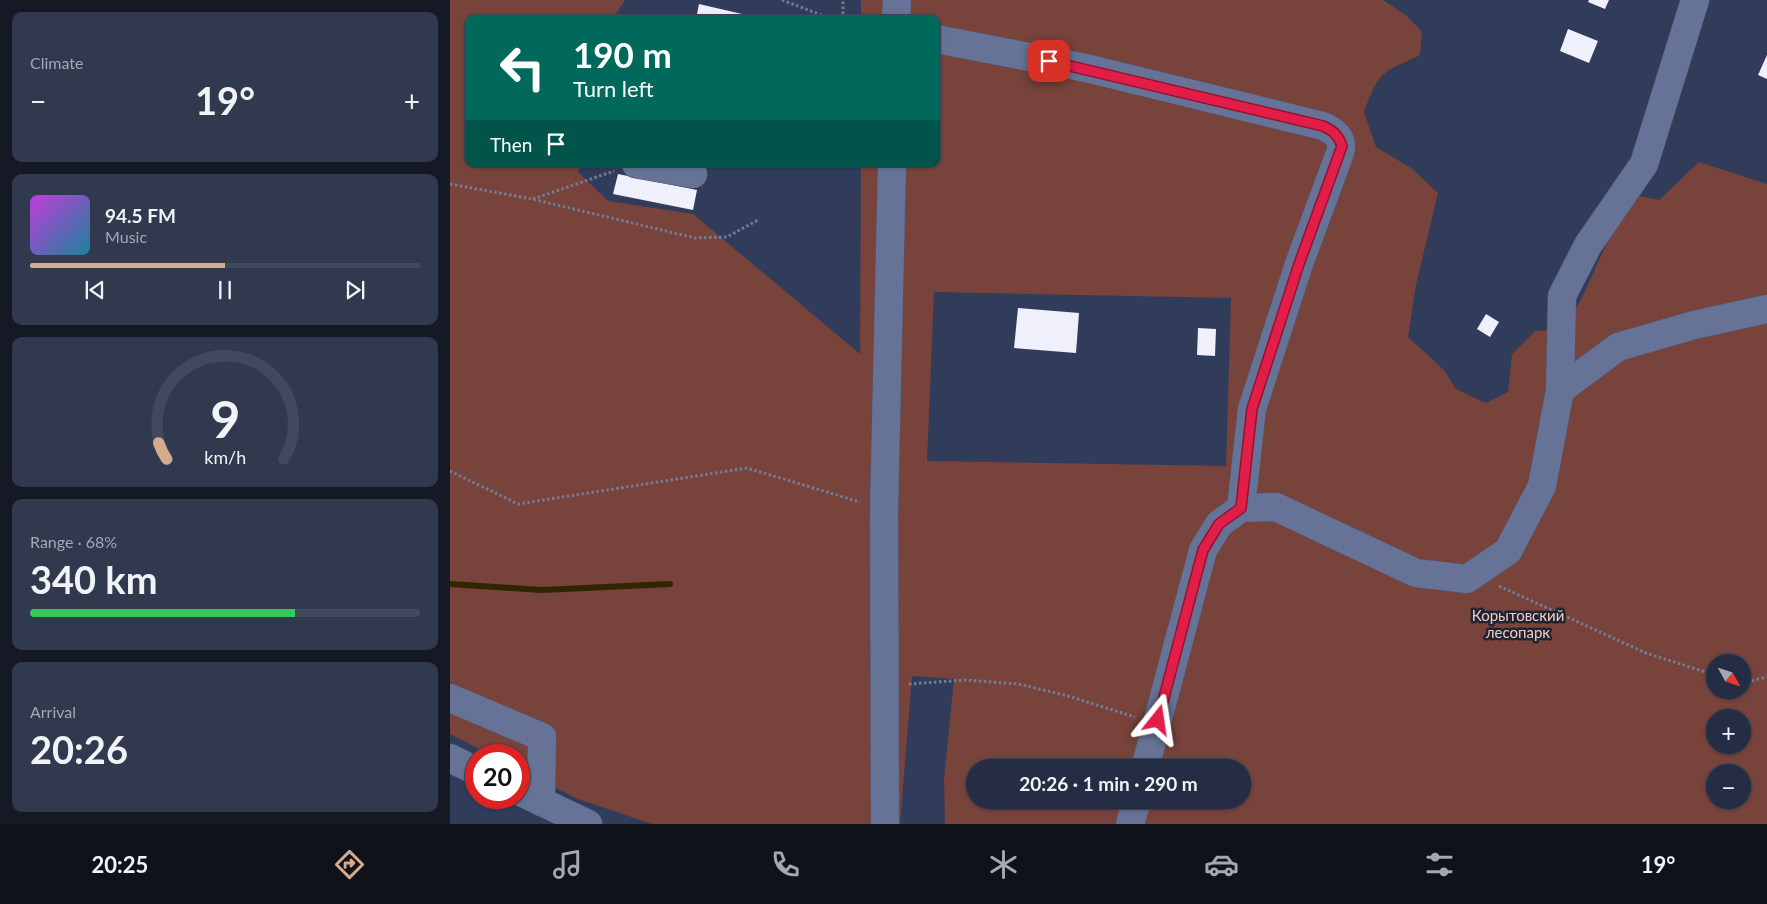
<!DOCTYPE html>
<meta charset="utf-8">
<style>
body{margin:0;font-family:Lato,sans-serif;background:#31394f;color:#f1f3f6;height:100vh;display:flex;flex-direction:column;font-size:19px;white-space:nowrap}
*{box-sizing:border-box;margin:0}
p{font-size:16px;color:#a3a8b2}
.icon{flex:none;width:28px;height:28px;fill:none;stroke:currentColor;stroke-width:2;stroke-linecap:round;stroke-linejoin:round}
.map{position:relative;flex:1;overflow:hidden}
.details{display:flex;flex-direction:column;gap:12px;padding:12px;background:#141925;width:450px}
.details>*{flex:none}
.guide{position:absolute;left:15px;top:15px;width:475px;height:152px;border-radius:10px;box-shadow:0 1px 4px #0004,0 0 0 1px #42495d;background:#00695c;color:#fff;overflow:hidden}
.needle{width:32px;rotate:130deg}
.tools{position:absolute;left:1256px;top:654px;display:grid;gap:10px}
.tools a{display:grid;place-items:center;width:45px;height:45px;border-radius:50%;background:#252d44;box-shadow:0 1px 4px #0004,0 0 0 1px #42495d;font-size:25px}
.speed{position:absolute;left:15px;top:744px;display:flex;gap:10px;font-size:25px;font-weight:700;text-align:center}
.speed>*{display:grid;place-content:center;width:65px;height:65px;border-radius:50%;background:#252d44;box-shadow:0 1px 4px #0004,0 0 0 1px #42495d;line-height:1}
.speed .limit{border:8px solid #d22;background:#fff;color:#111}
.pin{position:absolute;display:grid;place-items:center;width:42px;height:42px;color:#fff;margin:-21px;border-radius:10px;box-shadow:0 2px 8px #0006}
.me{position:absolute;width:55px;margin:-28px;rotate:15deg;stroke-linejoin:round;filter:drop-shadow(0 0 4px #0008)}
.turn{display:flex;align-items:center;gap:18px;height:105px;padding:0 25px;font-size:22px}
.turn .icon{width:65px;height:65px;stroke-width:2.5}
.turn b{display:block;font-size:35px;line-height:42px}
.then{display:flex;align-items:center;height:48px;padding:0 25px;background:#0003;gap:10px;font-size:19px}
.big{font-size:38px;font-weight:700;line-height:1.1}
.details .card{flex:1;display:flex;flex-direction:column;justify-content:center;gap:8px;min-width:0;padding:0 18px;border-radius:10px;background:#31394f}
.details .dial{align-items:center;gap:0}
.dial svg{height:130px;overflow:visible;fill:none;stroke:#42495d;stroke-width:7;stroke-linecap:round;text-anchor:middle}
.dial text{fill:#f1f3f6;stroke:none}
.song{display:flex;align-items:center;gap:15px}
.cover{width:60px;height:60px;border-radius:8px;background:linear-gradient(135deg,hsl(290 70% 55%),hsl(190 70% 35%))}
.played{height:5px;border-radius:2px;background:linear-gradient(90deg,#d6ab8b 50%,#42495d 50%)}
.keys{display:flex;justify-content:space-around;direction:ltr}
.heat{display:flex;justify-content:space-between;align-items:center;font-size:28px;direction:ltr}
.charge{height:8px;border-radius:4px;background:linear-gradient(90deg,#34c759 68%,#42495d 0)}
.trip{position:absolute;left:516px;top:759px;width:285px;height:50px;border-radius:25px;background:#252d44;box-shadow:0 1px 4px #0004,0 0 0 1px #42495d;font-weight:700;line-height:50px;text-align:center}
.dock{display:flex;height:80px;justify-content:space-around;align-items:center;background:#0f121b;color:#a3a8b2}
.dock .icon{width:35px;height:35px}
.dock .current{color:#d6ab8b}
.dock b{font-size:22px;color:#f1f3f6}
main{display:flex;flex:1;min-height:0}
.map>svg:first-child{display:block}
</style>
<main>
<section class="details">
<div class="card"><p>Climate</p>
<div class="heat"><a>−</a><b class="big">19°</b><a>+</a></div>
</div>
<div class="card">
<div class="song"><i class="cover"></i><div><b>94.5 FM</b><p>Music</p></div></div>
<div class="played"></div>
<div class="keys"><svg class="icon" aria-label="previous" viewBox="0 0 24 24"><path d="M18 5L8 12l10 7zM5 5v14"/></svg><svg class="icon" aria-label="pause" viewBox="0 0 24 24"><path d="M8 5v14M16 5v14"/></svg><svg class="icon" aria-label="next" viewBox="0 0 24 24"><path d="M6 5l10 7-10 7zM19 5v14"/></svg></div>
</div>
<div class="card dial"><svg viewBox="0 0 100 80">
<path d="M14 69A42 42 0 1 1 86 69"/>
<path d="M14 69A42 42 0 0 1 9 59" stroke="#d6ab8b"/>
<text x="50" y="56" font-size="32" font-weight="700">9</text>
<text x="50" y="72" font-size="11">km/h</text>
</svg></div>
<div class="card"><p>Range · 68%</p><b class="big">340 km</b><div class="charge"></div></div>
<div class="card"><p>Arrival</p><b class="big">20:26</b></div>
</section>
<div class="map">
<svg width="1317" height="824" viewBox="0 0 1317 824">
<rect width="100%" height="100%" fill="#313c5b"/>
<path fill="#77433b" fill-rule="evenodd" d="M0,0H175L166,14L169,19H19V164H131L128,172L158,201L243,214L410,354L411,164H486V19H411V0H933L957,16L972,32L970,55C930,74 930,70 914,112L926,147L961,168L988,193L966,285L958,337L994,370L1006,389L1036,403L1058,392L1062,354L1085,331L1113,329L1130,302L1179,194L1209,200L1249,162L1317,184V824H495L494,779L504,679L462,676L450,824H202L128,799L69,769V755H41L0,734ZM484,292L781,298L776,466L477,461ZM1265,662H1292V690H1265ZM1265,718H1292V745H1265ZM525,768H792V800H525ZM1265,772H1292V800H1265Z"/>
<g fill="none" stroke-linecap="round" stroke-linejoin="round">
<path stroke="#312502" stroke-width="6" d="M0,584L92,590L220,584"/>
</g>
<path fill="#f0effc" d="M1139,0H1159L1155,9L1138,2Z
M249,4L292,14L291,19H246Z
M1118,29L1148,41L1139,63L1110,51Z
M1317,55V79L1308,75Z
M168,174L247,190L243,210L163,194Z
M568,308L629,313L626,353L564,348Z
M1036,314L1049,322L1040,337L1027,329Z
M748,328L766,329L765,356L747,355Z"/>
<g fill="none" stroke-linecap="round" stroke-linejoin="round">
<defs>
<path id="minor" d="M446,19L447,0
M486,39L636,68L873,126C886,132 894,139 890,153L849,264L802,409L791,508
M186,164L243,174
M1110,390L1168,347L1244,325L1317,309
M0,698L92,737L91,802
M0,758L26,771
M695,768L753,550L769,524L791,508L826,507L966,573L1017,579L1058,551L1092,486L1110,390L1112,296L1138,245L1194,164L1245,0
M69,791L138,824
M435,824L434,510L442,164
M680,824L687,800"/>
</defs>
<use href="#minor" stroke="#505873" stroke-width="29"/>
<path stroke="#737c97" stroke-width="3" stroke-dasharray="2.5 2.5" stroke-linecap="butt" d="M332,0L382,19
M393,19V0
M0,184L82,199L245,238L277,237L308,220
M83,199L164,171
M0,471L68,504L297,468L410,502
M1049,586L1196,653L1265,675
M1292,683L1317,677
M459,684L515,680L568,684L618,696L685,717"/>
<use href="#minor" stroke="#677396" stroke-width="28"/>
</g>
<g fill="none" stroke-linecap="round" stroke-linejoin="round">
<defs>
<path id="route" d="M599,61L873,126C884,131 888,135 892,146L849,264L802,409L791,508L769,524L753,550L708,720"/>
</defs>
<use href="#route" stroke="#92132f" stroke-width="12"/>
<use href="#route" stroke="#e11d48" stroke-width="9"/>
</g>
<g text-anchor="middle" dominant-baseline="central" stroke-width="5" stroke-linejoin="round" paint-order="stroke">
<g font-size="15" fill="#f3cbc4" stroke="#1f2432">
<text x="1068" y="615">Корытовский<tspan x="1068" dy="17">лесопарк</tspan></text>
</g>
</g>
</svg>
<div class="tools">
<a><svg class="needle" viewBox="-14 -14 28 28"><path d="M0-13l5 13h-10z" fill="#e53935"/><path d="M0 13l5-13h-10z" fill="#a3a8b2"/></svg></a>
<a>+</a>
<a>−</a>
</div>
<div class="speed"><div class="limit">20</div></div>
<div class="pin" style="left:599px;top:61px;background:#d93025"><svg class="icon" aria-label="arrive" viewBox="0 0 24 24"><path d="M6 21V4h12l-3 4 3 4H6"/></svg></div>
<svg class="me" style="left:708px;top:720px" viewBox="-20 -20 40 40"><path d="M0-17L14 15 0 8-14 15z" fill="#e11d48" stroke="#fff" stroke-width="4"/></svg>
<div class="trip">20:26 · 1 min · 290 m</div>
<div class="guide">
<div class="turn"><svg class="icon" aria-label="left" viewBox="0 0 24 24"><path d="M17 20v-9H6M10 6l-5 5 5 5"/></svg><div><b>190 m</b>Turn left</div></div>
<div class="then">Then<svg class="icon" aria-label="arrive" viewBox="0 0 24 24"><path d="M6 21V4h12l-3 4 3 4H6"/></svg></div>
</div>
</div>
</main>
<nav class="dock">
<b>20:25</b>
<svg class="icon current" aria-label="directions" viewBox="0 0 24 24"><path d="M12 3l9 9-9 9-9-9zM9 14v-3h6M13 9l2 2-2 2"/></svg>
<svg class="icon" aria-label="music" viewBox="0 0 24 24"><path d="M9 18V5l10-2v13"/><circle cx="6" cy="18" r="3"/><circle cx="16" cy="16" r="3"/></svg>
<svg class="icon" aria-label="phone" viewBox="0 0 24 24"><path d="M5 4h4l2 5-3 2q2 4 5 5l2-3 5 2v4C11 20 4 13 5 4z"/></svg>
<svg class="icon" aria-label="climate" viewBox="0 0 24 24"><path d="M12 3v18M4 7l16 10M4 17L20 7"/></svg>
<svg class="icon" aria-label="car" viewBox="0 0 24 24"><path d="M5 17H2v-5l4-1 3-4h7l3 4 3 1v5h-3M9 17h6M6 11h13"/><circle cx="7" cy="17" r="2"/><circle cx="17" cy="17" r="2"/></svg>
<svg class="icon" aria-label="filters" viewBox="0 0 24 24"><path d="M4 7h16M4 17h16"/><circle cx="9" cy="7" r="2"/><circle cx="15" cy="17" r="2"/></svg>
<b>19°</b>
</nav>
